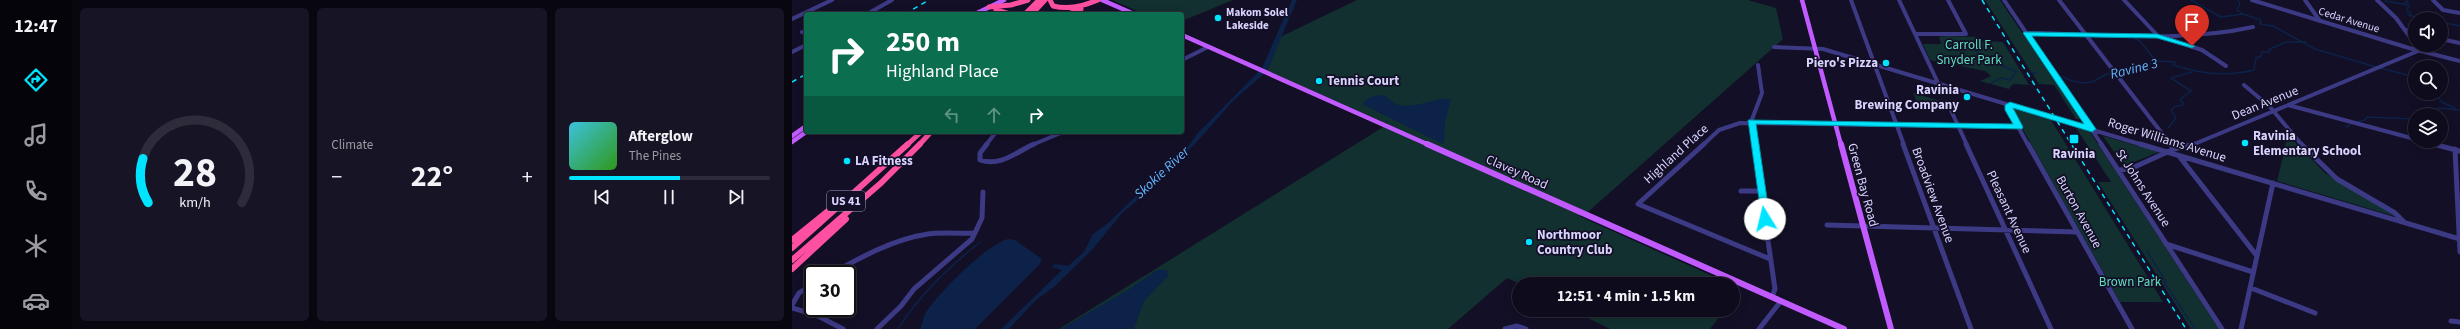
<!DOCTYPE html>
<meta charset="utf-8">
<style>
body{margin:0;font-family:"Source Sans 3",sans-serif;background:#171425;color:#f1f3f6;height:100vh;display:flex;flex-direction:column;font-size:15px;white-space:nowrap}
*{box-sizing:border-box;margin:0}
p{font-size:13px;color:#9b9ba3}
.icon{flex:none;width:22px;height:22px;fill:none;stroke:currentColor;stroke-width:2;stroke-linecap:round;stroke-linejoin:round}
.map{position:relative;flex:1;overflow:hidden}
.drawer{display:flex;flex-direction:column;gap:8px;padding:8px;background:#08060f;width:720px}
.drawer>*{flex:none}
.banner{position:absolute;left:12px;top:12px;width:380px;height:122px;border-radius:4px;box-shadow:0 2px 10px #0003,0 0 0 1px #2e2b3b;background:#0b6e4f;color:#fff;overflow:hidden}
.controls{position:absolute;left:1616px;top:12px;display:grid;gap:8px}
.controls a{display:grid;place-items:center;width:40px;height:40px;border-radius:50%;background:#0e0b1c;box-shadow:0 2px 10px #0003,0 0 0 1px #2e2b3b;font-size:20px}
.speed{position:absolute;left:12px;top:265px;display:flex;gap:8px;font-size:20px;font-weight:700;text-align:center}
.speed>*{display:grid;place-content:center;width:52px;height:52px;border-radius:50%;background:#0e0b1c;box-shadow:0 2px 10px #0003,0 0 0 1px #2e2b3b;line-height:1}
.speed .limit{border:2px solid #111;border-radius:6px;background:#fff;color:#111}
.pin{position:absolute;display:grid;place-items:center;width:34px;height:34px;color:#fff;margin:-41px -17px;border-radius:50% 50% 50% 0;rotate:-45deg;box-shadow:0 0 4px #0007}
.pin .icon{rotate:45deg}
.me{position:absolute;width:44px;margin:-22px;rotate:351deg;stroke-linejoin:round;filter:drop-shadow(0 0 3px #0008)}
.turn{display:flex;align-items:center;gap:14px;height:84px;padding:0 16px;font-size:18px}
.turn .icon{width:52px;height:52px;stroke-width:2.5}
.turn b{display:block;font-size:28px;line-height:34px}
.lanes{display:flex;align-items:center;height:38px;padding:0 16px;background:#0003;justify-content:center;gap:20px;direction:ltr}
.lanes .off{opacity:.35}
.big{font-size:30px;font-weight:700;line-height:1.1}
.drawer .widget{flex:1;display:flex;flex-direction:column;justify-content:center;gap:6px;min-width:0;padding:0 14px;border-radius:6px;background:#171425}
.drawer .dial{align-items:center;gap:0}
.dial svg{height:104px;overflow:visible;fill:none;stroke:#2e2b3b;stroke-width:7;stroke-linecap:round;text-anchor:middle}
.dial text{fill:#f1f3f6;stroke:none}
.song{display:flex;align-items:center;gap:12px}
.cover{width:48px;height:48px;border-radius:6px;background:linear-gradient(135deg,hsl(190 70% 55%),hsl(110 70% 35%))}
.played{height:4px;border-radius:2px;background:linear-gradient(90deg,#00e5ff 55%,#2e2b3b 55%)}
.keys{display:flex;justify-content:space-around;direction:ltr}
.heat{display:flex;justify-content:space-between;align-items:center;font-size:22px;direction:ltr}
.drawer .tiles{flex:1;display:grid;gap:8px;grid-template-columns:repeat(3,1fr)}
.trip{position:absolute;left:720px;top:277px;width:228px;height:40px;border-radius:20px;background:#0e0b1c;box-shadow:0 2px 10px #0003,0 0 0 1px #2e2b3b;font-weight:700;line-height:40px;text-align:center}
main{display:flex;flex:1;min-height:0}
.menu{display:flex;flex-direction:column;width:72px;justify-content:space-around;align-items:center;background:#06040b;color:#9b9ba3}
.menu .icon{width:28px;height:28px}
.menu .active{color:#00e5ff}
.menu b{font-size:18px;color:#f1f3f6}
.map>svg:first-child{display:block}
</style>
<main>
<nav class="menu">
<b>12:47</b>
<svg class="icon active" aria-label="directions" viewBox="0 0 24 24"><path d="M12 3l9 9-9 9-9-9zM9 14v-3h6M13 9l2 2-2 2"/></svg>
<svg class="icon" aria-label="music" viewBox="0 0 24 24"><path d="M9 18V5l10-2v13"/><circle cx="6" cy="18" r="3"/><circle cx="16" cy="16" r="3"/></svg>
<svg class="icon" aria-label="phone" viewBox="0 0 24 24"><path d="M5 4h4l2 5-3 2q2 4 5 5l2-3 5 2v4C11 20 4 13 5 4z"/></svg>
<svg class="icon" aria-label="climate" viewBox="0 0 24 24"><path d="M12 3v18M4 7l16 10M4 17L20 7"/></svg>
<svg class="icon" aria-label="car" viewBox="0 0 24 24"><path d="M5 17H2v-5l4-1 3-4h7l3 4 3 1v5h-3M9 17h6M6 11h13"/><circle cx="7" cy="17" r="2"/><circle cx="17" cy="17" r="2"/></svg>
</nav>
<section class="drawer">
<div class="tiles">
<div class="widget dial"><svg viewBox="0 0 100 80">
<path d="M14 69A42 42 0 1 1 86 69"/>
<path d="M14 69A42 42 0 0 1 10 35" stroke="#00e5ff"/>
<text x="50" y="56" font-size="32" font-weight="700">28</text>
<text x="50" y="72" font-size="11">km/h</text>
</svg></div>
<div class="widget"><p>Climate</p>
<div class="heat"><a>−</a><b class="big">22°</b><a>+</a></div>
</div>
<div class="widget">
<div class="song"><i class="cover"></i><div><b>Afterglow</b><p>The Pines</p></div></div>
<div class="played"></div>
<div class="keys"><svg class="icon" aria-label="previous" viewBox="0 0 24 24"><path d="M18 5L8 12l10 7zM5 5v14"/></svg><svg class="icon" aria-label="pause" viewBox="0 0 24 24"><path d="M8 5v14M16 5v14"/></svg><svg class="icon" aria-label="next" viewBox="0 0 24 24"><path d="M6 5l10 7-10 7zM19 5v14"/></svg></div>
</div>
</div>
</section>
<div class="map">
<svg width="1668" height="329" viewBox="0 0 1668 329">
<rect width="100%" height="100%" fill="#130f26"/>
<path fill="#12302f" d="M320,0H441L390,21V14H352Z
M565,0H956L984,8L991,39L797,211L787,216L938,284H728L715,278L656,329H267L596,124L475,71L488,37Z
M1193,0H1208L1288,119H1284L1262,85L1247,84Z
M1155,36L1185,37L1187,41L1211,42L1237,85L1221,84L1217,89L1188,81L1199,76L1193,71L1138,60L1131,44H1149L1147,37Z
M1121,93L1152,102L1154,100L1160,103L1125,102Z
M1223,109L1259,120L1371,302H1328L1220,110Z
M1284,128L1298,132L1427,329H1399L1306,182H1319Z
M1496,135L1533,173L1605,217L1485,181L1492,152L1490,150H1492Z
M1311,136L1367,152L1332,166Z
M780,310H933L918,329H818Z"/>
<path fill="#0c2248" d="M500,0H505L475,71L441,101L403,144L352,195L331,212L300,250L262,287L244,300L217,329H209L270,270L266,269L267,267L260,266L263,264L276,266L292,252L301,234L315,224L398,144L405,134L470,68Z
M589,95C597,95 599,104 607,105C627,109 641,97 659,99L653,122L652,142L651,144L570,104L578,97Z
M216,239L223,240L250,259L247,265L183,329H128C130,324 131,319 133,314C144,295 195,244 216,239Z
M365,270H375L376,276L352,301L342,329H269L339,288Z"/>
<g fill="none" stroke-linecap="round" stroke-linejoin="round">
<path stroke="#0c2248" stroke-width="1.5" d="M1399,0L1429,17L1451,14L1469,20L1468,24L1481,26L1523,49L1584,67
M1446,0L1448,4L1445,10L1451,14
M1593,1L1617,5L1615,10L1619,14L1616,15L1632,19
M1613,3L1616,2L1614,0
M1649,22L1668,26
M1342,38L1348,41L1364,61
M1181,49L1194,59L1223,71
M1634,67L1636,62
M1588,68L1623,77
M1238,72L1244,73
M1269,76C1277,81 1289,84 1299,82C1305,81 1310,75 1316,74C1326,73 1357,66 1364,61L1383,62L1381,65C1408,74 1434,77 1462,70L1464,58L1469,56L1470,52H1477L1478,49L1494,42H1514
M1199,83L1209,78L1218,80L1225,71
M1643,93L1650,102L1663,108
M1151,101L1154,104
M1636,115L1647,108L1668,110
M1565,122L1573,120L1575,117L1623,119
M1554,127L1558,125
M1376,128L1384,118L1379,110L1383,106H1390L1391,103L1388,100L1399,91L1379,78L1400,72
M1355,251L1374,282
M260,267L268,268
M1372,282L1403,329
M106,329C128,294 156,268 188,242"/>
<path stroke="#3d3a85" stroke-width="4" d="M1059,0L1112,145
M1107,0L1146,83
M1212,0L1310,145
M1267,0L1379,145
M1332,0L1366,36
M1460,0L1617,48L1668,61
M1513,0L1528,21
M1585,0L1604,18L1623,44
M1641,0L1651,10L1668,13
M75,14L100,0
M327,14L335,11
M0,19L40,0
M1614,30L1623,32
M10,32L14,34
M1234,33C1309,34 1387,43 1461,27
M1123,34H1174L1156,0
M1373,38L1410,50L1434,66
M1649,39L1668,43
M982,47L1031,49L1351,145
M0,52L14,45
M390,60L416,47
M1452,85L1478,107L1510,145
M1156,104L1175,145
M1218,105L1217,110L1236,145
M1496,105L1623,139
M1631,141L1644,145
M194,145L204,132
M240,145L271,132
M911,145L927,130L948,123L1227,127
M962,145L959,122L970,93L966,65
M1400,145L1626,51"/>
<path stroke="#3d3a85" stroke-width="5" d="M195,144L188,153V160C209,167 224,152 242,144
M912,144L846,204L978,259
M962,144L983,289L980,297
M1111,144L1179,329
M1174,144L1259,329
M1236,144L1340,329
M1309,144L1430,329
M1348,144L1668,239
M1378,144L1382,149
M1509,144L1545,179L1603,213L1612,222
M1641,144L1668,151
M1663,149L1668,252
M1387,156L1465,256
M1327,170L1338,169L1382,149L1402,144
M949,191H969
M1035,225L1285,232
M1374,244L1461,272
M39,274C69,257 102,239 136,234C152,232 168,234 183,233
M1459,288L1523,313
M0,305L7,293L21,284
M0,308L24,315L51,329
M1659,321L1668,322
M85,329L109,306L122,289L180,239L190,218L191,192
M713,329L725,326L734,329
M967,329L989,301
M1449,329L1481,183"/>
<path stroke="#c25bff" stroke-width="4.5" d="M310,0L342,14
M1010,0L1049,145
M183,14L212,0
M390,35L637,145
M0,136L14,126
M0,142L14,132"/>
<path stroke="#c25bff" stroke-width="6" d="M635,144L1052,329
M1049,144L1099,329"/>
<path stroke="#ff4fa3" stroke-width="5" d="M258,0L261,6C277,10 291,6 306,0
M197,7L219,5L236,0
M204,10L218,14
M233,14L247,0
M240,14L253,0
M276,14L289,9
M115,145L129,132
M127,145L139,132"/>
<path stroke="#ff4fa3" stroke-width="6" d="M0,240L42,206
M0,248L116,144
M0,260L89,183L128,144
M0,269L54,219"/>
<path stroke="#00e5ff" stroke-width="1.5" stroke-dasharray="5 4.5" stroke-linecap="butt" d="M1190,0L1394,329
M113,14L137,0
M0,82L14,74"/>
</g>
<path fill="#00e5ff" stroke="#0095a6" d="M1232,32L1365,34L1403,46L1400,48L1365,38L1240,36L1304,129L1300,132L1221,108L1231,127L1230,129L964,124L978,219L976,221H970L956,120L1221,124L1213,110V105L1218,102L1292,124L1231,33Z"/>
<g fill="#00e5ff" stroke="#130f26" stroke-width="1.5">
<circle cx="426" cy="18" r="4"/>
<circle cx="1094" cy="63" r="4"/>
<circle cx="527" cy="81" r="4"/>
<circle cx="1175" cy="97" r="4"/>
<rect x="1277" y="134" width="10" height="10" rx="2"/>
<circle cx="1453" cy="143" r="4"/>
<circle cx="55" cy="161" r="4"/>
<circle cx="737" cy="242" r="4"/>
</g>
<g text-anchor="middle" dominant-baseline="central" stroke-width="3.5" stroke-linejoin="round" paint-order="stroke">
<g font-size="11" font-weight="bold" fill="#d9d4ff" stroke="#130f26" text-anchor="start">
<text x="434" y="12">Makom Solel<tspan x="434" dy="13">Lakeside</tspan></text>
</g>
<g font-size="11" fill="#d9d4ff" stroke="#130f26">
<text transform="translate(1557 20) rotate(17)">Cedar Avenue</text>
</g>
<rect fill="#130f26" stroke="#9e99be" stroke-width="1" x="35" y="191" width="38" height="20" rx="3"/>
<g font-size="12" font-weight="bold" fill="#d9d4ff">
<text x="54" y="201">US 41</text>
</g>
<g font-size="13" fill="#5fe0c0" stroke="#130f26">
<text x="1177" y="45">Carroll F.<tspan x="1177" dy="15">Snyder Park</tspan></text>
<text x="1338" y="282">Brown Park</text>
</g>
<g font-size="13" font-weight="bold" fill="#d9d4ff" stroke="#130f26" text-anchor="start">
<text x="1086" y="63" text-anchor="end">Piero's Pizza</text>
<text x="535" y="81">Tennis Court</text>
<text x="1167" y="90" text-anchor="end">Ravinia<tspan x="1167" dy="15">Brewing Company</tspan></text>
<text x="1461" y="136">Ravinia<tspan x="1461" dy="15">Elementary School</tspan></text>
<text x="1282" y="154" text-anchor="middle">Ravinia</text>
<text x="63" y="161">LA Fitness</text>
<text x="745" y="235">Northmoor<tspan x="745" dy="15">Country Club</tspan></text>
</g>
<g font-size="13" fill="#d9d4ff" stroke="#130f26">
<text transform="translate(1473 103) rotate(-22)">Dean Avenue</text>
<text transform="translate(1375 140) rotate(17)">Roger Williams Avenue</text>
<text transform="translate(884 154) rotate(-42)">Highland Place</text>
<text transform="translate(725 172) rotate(24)">Clavey Road</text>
<text transform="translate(1071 185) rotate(75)">Green Bay Road</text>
<text transform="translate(1351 188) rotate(57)">St Johns Avenue</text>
<text transform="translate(1141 195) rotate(70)">Broadview Avenue</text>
<text transform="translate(1217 212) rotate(65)">Pleasant Avenue</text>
<text transform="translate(1287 212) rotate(61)">Burton Avenue</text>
</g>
<g font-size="14" font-style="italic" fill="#62b6ff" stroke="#130f26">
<text transform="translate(1342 69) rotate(-14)">Ravine 3</text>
<text transform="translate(370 173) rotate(-43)">Skokie River</text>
</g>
</g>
</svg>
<div class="controls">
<a><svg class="icon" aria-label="sound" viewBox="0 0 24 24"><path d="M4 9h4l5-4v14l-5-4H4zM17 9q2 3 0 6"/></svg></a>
<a><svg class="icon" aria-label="search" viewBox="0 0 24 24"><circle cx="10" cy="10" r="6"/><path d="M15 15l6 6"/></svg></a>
<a><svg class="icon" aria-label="layers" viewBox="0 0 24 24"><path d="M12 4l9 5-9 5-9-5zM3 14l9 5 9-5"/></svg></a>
</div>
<div class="speed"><div class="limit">30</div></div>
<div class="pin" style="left:1400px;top:46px;background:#d93025"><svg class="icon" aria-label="arrive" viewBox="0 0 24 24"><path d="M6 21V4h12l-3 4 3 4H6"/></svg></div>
<svg class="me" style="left:973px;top:219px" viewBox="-20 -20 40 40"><circle r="19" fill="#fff"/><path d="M0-13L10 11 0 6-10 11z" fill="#00e5ff"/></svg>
<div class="trip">12:51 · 4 min · 1.5 km</div>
<div class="banner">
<div class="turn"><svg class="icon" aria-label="right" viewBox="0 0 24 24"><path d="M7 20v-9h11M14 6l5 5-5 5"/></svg><div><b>250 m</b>Highland Place</div></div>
<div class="lanes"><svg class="icon off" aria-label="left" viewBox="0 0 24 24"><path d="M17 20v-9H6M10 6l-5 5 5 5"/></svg><svg class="icon off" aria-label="ahead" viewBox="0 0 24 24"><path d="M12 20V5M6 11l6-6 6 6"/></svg><svg class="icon" aria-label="right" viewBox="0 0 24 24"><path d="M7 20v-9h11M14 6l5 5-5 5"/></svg></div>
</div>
</div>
</main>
